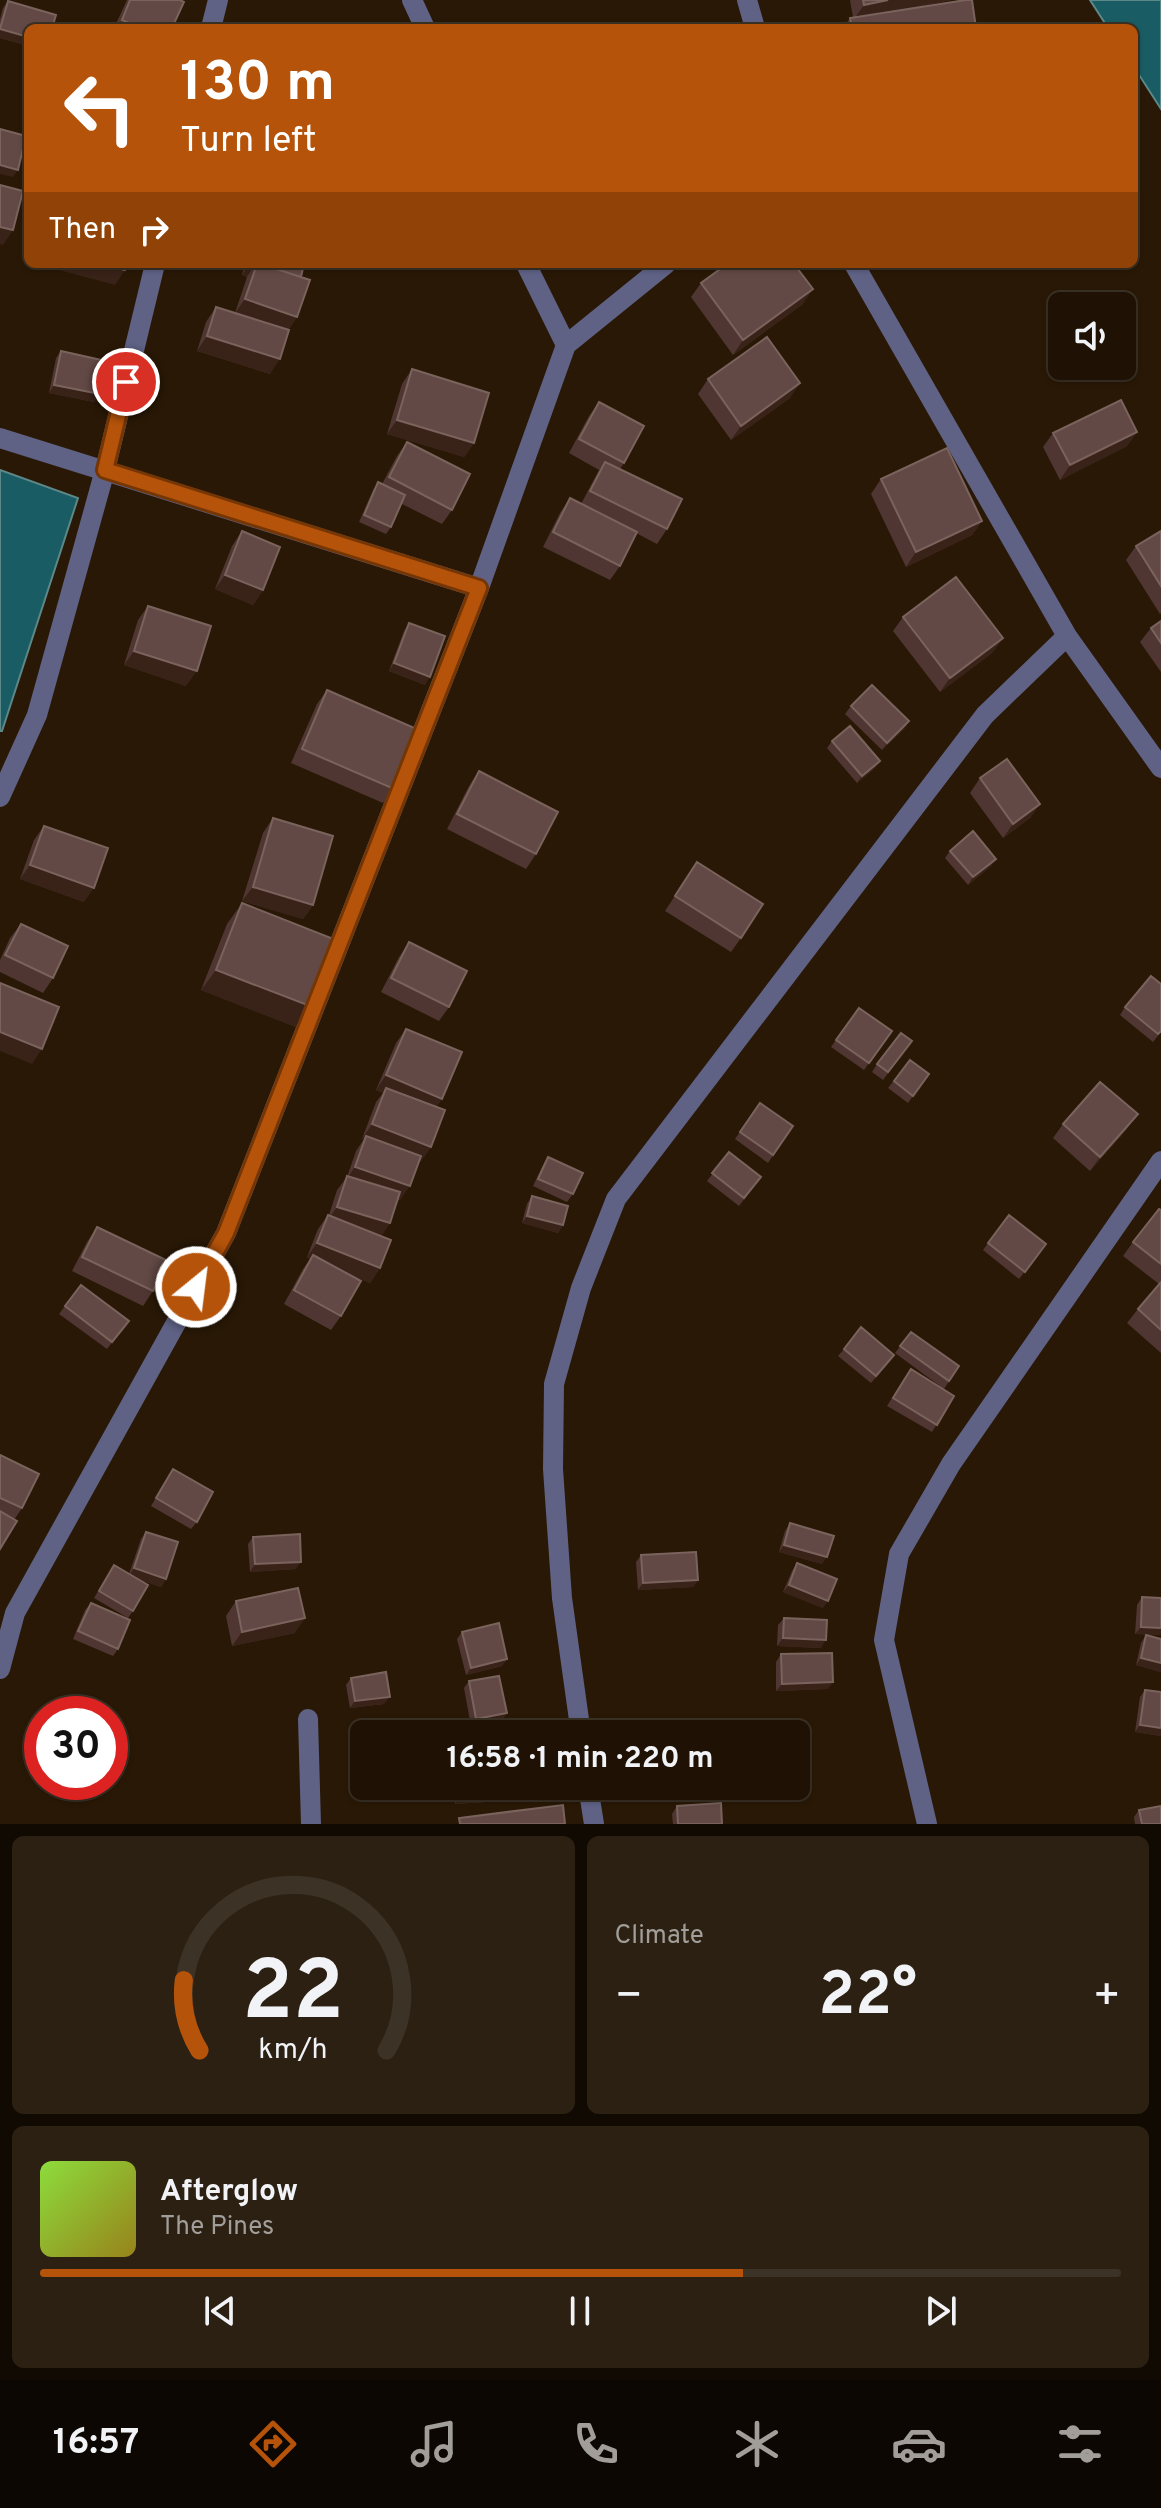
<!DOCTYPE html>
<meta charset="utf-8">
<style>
body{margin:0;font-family:Overpass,sans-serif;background:#2c2013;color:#f1f3f6;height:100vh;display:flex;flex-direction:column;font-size:30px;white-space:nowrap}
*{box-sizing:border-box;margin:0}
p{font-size:26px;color:#a19e9a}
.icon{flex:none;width:44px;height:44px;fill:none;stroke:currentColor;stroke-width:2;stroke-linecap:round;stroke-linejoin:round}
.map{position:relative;height:1824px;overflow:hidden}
.panel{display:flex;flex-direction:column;gap:12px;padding:12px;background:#110a02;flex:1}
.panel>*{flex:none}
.guide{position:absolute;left:24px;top:24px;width:1114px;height:244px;border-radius:12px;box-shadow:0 2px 6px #0004,0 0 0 2px #3c3226;background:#b45309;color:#fff;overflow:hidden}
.fabs{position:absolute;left:1048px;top:292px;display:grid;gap:16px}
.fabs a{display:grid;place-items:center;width:88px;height:88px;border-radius:12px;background:#1f1204;box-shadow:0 2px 6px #0004,0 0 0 2px #3c3226;font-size:40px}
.speed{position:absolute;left:24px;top:1696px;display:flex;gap:16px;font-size:40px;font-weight:700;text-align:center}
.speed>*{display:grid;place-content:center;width:104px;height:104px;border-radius:50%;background:#1f1204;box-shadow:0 2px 6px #0004,0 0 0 2px #3c3226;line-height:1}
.speed .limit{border:12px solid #d22;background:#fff;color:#111}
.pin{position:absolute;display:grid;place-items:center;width:68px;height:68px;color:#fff;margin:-34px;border:4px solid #fff;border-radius:50%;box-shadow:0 2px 8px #0007}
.me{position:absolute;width:88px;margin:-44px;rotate:29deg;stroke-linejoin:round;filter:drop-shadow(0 0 6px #0008)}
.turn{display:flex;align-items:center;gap:28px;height:168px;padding:0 24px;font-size:36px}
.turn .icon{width:104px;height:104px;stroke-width:2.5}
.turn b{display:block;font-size:56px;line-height:68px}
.then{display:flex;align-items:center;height:76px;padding:0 24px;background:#0003;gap:16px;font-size:30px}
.big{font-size:60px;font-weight:700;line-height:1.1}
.panel .card{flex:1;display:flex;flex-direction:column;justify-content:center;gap:12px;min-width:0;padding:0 28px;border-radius:12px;background:#2c2013}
.panel .dial{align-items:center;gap:0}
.dial svg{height:208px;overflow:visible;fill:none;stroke:#3c3226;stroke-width:7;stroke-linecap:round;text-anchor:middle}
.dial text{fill:#f1f3f6;stroke:none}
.song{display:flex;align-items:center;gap:24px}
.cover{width:96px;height:96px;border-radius:12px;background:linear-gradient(135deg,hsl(90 70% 55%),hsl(50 70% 35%))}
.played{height:8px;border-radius:4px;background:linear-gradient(90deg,#b45309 65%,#3c3226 65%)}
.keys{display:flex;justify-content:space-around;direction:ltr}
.heat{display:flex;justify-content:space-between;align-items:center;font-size:44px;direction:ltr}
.panel .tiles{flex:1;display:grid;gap:12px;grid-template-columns:1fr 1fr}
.card:last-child{grid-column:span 2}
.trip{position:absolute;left:350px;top:1720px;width:460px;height:80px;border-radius:12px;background:#1f1204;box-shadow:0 2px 6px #0004,0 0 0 2px #3c3226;font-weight:700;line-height:80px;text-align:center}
.menu{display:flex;height:128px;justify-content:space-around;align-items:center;background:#0c0702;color:#a19e9a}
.menu .icon{width:56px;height:56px}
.menu .on{color:#b45309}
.menu b{font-size:36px;color:#f1f3f6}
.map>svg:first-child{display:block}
</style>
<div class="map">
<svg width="1161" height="1824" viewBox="0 0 1161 1824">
<rect width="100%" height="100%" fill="#291805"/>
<path fill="#1a5c63" stroke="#5d8889" stroke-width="2" d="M1090,0H1161V109L1134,67V28H1108Z
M0,470L78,498L2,731H0Z"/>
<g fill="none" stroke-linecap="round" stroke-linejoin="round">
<path stroke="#5f6285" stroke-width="20" d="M412,0L425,28
M747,0L755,28
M211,28L218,0
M526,264L566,345
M854,264L1067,636L1161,768
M0,438L479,588
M0,797L37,715L105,470L155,264
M0,1669L15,1613L226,1233L479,588L566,345L666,264
M308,1719L311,1824
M581,1734L562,1598L553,1469L554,1384L581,1288L616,1199L985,715L1067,636
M588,1786L594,1824
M927,1824L884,1640L899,1554L951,1464L1161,1161"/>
</g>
<path fill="#503632" d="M127,0H180L172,28H114Z
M850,0H951L903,10L976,28H843L850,18L853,17Z
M8,1L28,28V46L0,38V19L3,8Z
M245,264H304L301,277L297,317L288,330L270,374L197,351L206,322L216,307L235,313L247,277L242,275Z
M701,283L803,304L733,355L691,297Z
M61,351L100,394L94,402L49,393L56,358Z
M412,369L474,443L464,457L387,434L402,384Z
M708,379L790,398L731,440L698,394Z
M599,402L624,463L620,469L667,529L657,544L636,533L620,566L610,580L543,547L560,513L570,498L581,504L599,470L569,453L589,416Z
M1137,432L1127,446L1060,480L1043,447L1053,433Z
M407,442L452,510L442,524L402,504L391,527L386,534L359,522L373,490L378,482L382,484L397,456Z
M881,479L982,521L972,535L906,567L871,494Z
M242,531L263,590L253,605L215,589L232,546Z
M1161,531V613L1160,614L1126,560L1136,546Z
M148,606L186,686L124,665L138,620Z
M903,617L1003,638L992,653L940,692L893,631Z
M1161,621V672L1140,642L1151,628Z
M409,623L425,685L389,671L404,631Z
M327,690L394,789L383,803L291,763L317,704Z
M851,706L909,721L904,729L882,750L845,714Z
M832,741L880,761L875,768L857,783L827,748Z
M479,771L536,854L526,869L447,829L469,786Z
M980,778L1040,804L1030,818L1003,838L970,793Z
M273,818L313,905L303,919L242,901L263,833Z
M44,826L84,902L20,879L34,840Z
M950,851L996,859L991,866L968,885L945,858Z
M697,862L741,938L731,952L665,911Z
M242,903L310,1006L296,1027L201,990L227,924Z
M21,924L53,978L43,993L0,972V960L10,938Z
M409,942L449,1007L439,1021L381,992L399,957Z
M1161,984V1032L1153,1042L1120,1015L1125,1007Z
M859,1008L892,1031L864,1070L831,1047Z
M406,1029L442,1099L436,1107L431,1147L421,1161H419L400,1200H398L390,1223L381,1236L380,1268L370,1283L347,1273L341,1316L331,1330L284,1304L303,1269L310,1259L307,1257L318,1229L328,1215H329L337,1190L347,1177L356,1151L364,1139H362L376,1102L383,1093L376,1090L396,1043Z
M912,1041L883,1080L872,1072L877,1064Z
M910,1060L929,1074L908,1103L888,1088Z
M760,1103L793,1126L768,1163L735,1139Z
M1063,1124L1127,1129L1090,1171L1053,1138Z
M729,1152L761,1177L739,1206L707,1181Z
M548,1157L573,1194L567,1202L533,1186L543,1165Z
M532,1196L563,1225L558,1233L522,1223L527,1204Z
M1161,1210V1353L1127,1323L1138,1309L1159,1284L1123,1256L1133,1242Z
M97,1227L153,1291L143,1306L72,1271L87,1242Z
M988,1243L1046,1244L1019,1279L983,1250Z
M81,1285L129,1321L107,1349L59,1314Z
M911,1332L959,1366L944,1389L895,1353Z
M844,1349L888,1363L871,1383L838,1356Z
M905,1377L954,1396L932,1432L887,1406Z
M0,1455L22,1508L14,1520L0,1549Z
M173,1469L197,1522L191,1529L151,1506Z
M790,1523L822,1564L779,1552L785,1531Z
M146,1532L166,1579L161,1587L135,1578L133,1611L128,1618L94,1598L114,1565L129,1574L141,1539Z
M253,1537L296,1569L250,1572L248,1544Z
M641,1555L698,1580L693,1587L638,1590L636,1562Z
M797,1563L823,1608L783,1592L792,1571Z
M1142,1597L1161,1598V1635L1135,1634L1137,1605Z
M236,1601L295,1633L232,1646L226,1616Z
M91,1603L118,1649L113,1656L73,1639L85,1610Z
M784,1618L821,1648L777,1646L778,1625Z
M462,1632L507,1659L502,1666L466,1675L457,1639Z
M1146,1635L1161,1639V1672L1136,1665L1141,1643Z
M781,1654L828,1689L776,1691V1662Z
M351,1678L384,1704L350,1708L346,1685Z
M469,1681L507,1713L501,1721L471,1726L464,1688Z
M1145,1690L1161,1736L1135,1732L1140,1697Z
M364,1749V1786H408L405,1791L363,1792L362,1752Z
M454,1786H529L519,1800L455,1804Z
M677,1806L722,1824H673L672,1814Z
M1139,1810L1161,1824H1135L1134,1817Z"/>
<path fill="#392218" d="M888,0H951L854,19L864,5Z
M0,29L28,37V46L0,38Z
M0,165L18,170L13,177L0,174Z
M0,227L13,230L3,245L0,244Z
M46,264H100L125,270L115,285L44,266Z
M247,268L252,269L247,277L242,275Z
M813,289L803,304L733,355L743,340Z
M245,299L297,317L287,331L235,313Z
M207,336L280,359L270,374L197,351Z
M800,383L790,398L731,440L741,426Z
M54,385L100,394L94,402L49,393Z
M397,420L474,443L464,457L387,434Z
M1137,432L1127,446L1060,480L1070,465Z
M982,521L972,535L906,567L916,552Z
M225,575L263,590L253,605L215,589Z
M1003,638L992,653L940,692L950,678Z
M134,651L197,671L186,686L124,665Z
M394,663L430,677L425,685L389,671Z
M909,721L904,729L882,750L887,743Z
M880,761L875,768L857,783L862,776Z
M1040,804L1030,818L1003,838L1013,824Z
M996,859L991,866L968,885L973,877Z
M30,865L94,888L84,902L20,879Z
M253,887L313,905L303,919L242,901Z
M216,970L310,1006L296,1027L201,990Z
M0,1032L42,1049L32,1064L0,1051Z
M386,1075L442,1099L432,1113L386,1088L383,1093L376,1090Z
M1138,1114L1127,1129L1090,1171L1100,1157Z
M372,1124L431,1147L421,1161L365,1140L366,1136L364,1139H362Z
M355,1167L410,1186L400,1200L345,1181Z
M337,1207L390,1223L380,1238L327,1221Z
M527,1216L563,1225L558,1233L522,1223Z
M317,1243L380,1268L370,1283L307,1257Z
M784,1545L827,1557L822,1564L779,1552Z
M301,1562L296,1569L250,1572L255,1564Z
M134,1568L166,1579L161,1587L129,1576Z
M698,1580L693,1587L638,1590L643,1583Z
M789,1585L828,1601L823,1608L783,1592Z
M305,1618L295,1633L232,1646L242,1632Z
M1141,1627L1161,1628V1635L1135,1634Z
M783,1638L826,1640L821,1648L777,1646Z
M1141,1658L1161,1663V1672L1136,1665Z
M507,1659L502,1666L466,1675L471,1668Z
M833,1682L828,1689L776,1691L782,1684Z
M390,1697L384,1704L350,1708L355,1701Z
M507,1713L501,1721L471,1726L476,1719Z
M1140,1725L1161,1728V1736L1135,1732Z
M367,1786H408L405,1791L363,1792Z
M529,1786L519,1800L455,1804L465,1789Z
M673,1786H707L669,1792Z"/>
<path fill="#624945" stroke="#7a635d" stroke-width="2" d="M130,0H180L184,2L172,28H140L122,20Z
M863,0H888L864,5Z
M966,0H972L976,28H852L850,18Z
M8,1L56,15L52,28H28V37L0,29Z
M0,129L26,136L18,170L0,165Z
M0,185L23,191L13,230L0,227Z
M100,264H127L125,270Z
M248,264H256L252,269L247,268Z
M257,264H261L310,280L297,317L245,299Z
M261,264H304L301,277Z
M727,264H794L813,289L743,340L701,283Z
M216,307L289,330L280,359L207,336Z
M767,337L800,383L741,426L708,379Z
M61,351L106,361L100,394L54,385Z
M412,369L489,393L474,443L397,420Z
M1121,400L1137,432L1070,465L1053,433Z
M599,402L644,426L624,463L579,439Z
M407,442L470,474L452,510L389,477Z
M947,448L982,521L916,552L881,479Z
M605,462L682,499L667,529L590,491Z
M378,482L405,495L391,527L364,515Z
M570,498L637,532L620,566L553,532Z
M242,531L280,547L263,590L225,575Z
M1161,531V586L1136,546Z
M956,577L1003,638L950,678L903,617Z
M148,606L211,626L197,671L134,651Z
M1161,621V643L1151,628Z
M409,623L445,636L430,677L394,663Z
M872,685L909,721L887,743L851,706Z
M327,690L419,730L394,789L302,749Z
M850,726L880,761L862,776L832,741Z
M1007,759L1040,804L1013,824L980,778Z
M479,771L558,812L536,854L457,814Z
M273,818L333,836L313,905L253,887Z
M44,826L108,848L94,888L30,865Z
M973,831L996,859L973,877L950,851Z
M697,862L763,904L741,938L675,896Z
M242,903L336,940L310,1006L216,970Z
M21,924L68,946L53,978L5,955Z
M409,942L467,971L449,1007L391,978Z
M1151,976L1161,984V1031L1158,1034L1125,1007Z
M0,983L59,1007L42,1049L0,1032Z
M859,1008L892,1031L869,1063L836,1040Z
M406,1029L462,1052L442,1099L386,1075Z
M901,1033L912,1041L888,1072L877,1064Z
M910,1060L929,1074L913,1096L894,1081Z
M1100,1082L1138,1114L1100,1157L1063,1124Z
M386,1088L445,1110L431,1147L372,1124Z
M760,1103L793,1126L773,1155L740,1132Z
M366,1136L421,1156L410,1186L355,1167Z
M729,1152L761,1177L744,1198L712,1173Z
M548,1157L583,1173L573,1194L538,1179Z
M347,1176L400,1192L390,1223L337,1207Z
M532,1196L568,1206L563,1225L527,1216Z
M1159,1209L1161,1210V1264L1133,1242Z
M328,1215L391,1240L380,1268L317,1243Z
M1009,1215L1046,1244L1025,1272L988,1243Z
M97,1227L168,1261L153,1291L82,1257Z
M313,1255L361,1281L341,1316L294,1290Z
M1161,1282V1330L1138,1309Z
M81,1285L129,1321L112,1342L65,1306Z
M861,1327L894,1355L876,1376L844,1349Z
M911,1332L959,1366L949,1381L900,1346Z
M911,1369L954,1396L937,1425L893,1398Z
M0,1455L39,1474L22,1508L0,1498Z
M173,1469L213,1492L197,1522L156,1498Z
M0,1511L17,1521L0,1549Z
M790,1523L834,1536L827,1557L784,1545Z
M146,1532L178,1542L166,1579L134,1568Z
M300,1534L301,1562L255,1564L253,1537Z
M696,1552L698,1580L643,1583L641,1555Z
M797,1563L837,1579L828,1601L789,1585Z
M114,1565L148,1585L133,1611L99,1591Z
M298,1588L305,1618L242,1632L236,1601Z
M1142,1597L1161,1598V1628L1141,1627Z
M91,1603L130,1620L118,1649L78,1631Z
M784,1618L827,1620L826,1640L783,1638Z
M499,1623L507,1659L471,1668L462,1632Z
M1146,1635L1161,1639V1663L1141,1658Z
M832,1653L833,1682L782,1684L781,1654Z
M386,1672L390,1697L355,1701L351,1678Z
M499,1676L507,1713L476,1719L469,1681Z
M1145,1690L1161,1692V1728L1140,1725Z
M465,1786H525L465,1789Z
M721,1803L722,1824H678L677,1806Z
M563,1805L565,1824H460L459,1818Z
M1161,1806V1824H1142L1139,1810Z"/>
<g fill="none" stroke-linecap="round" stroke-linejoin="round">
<defs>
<path id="route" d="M126,382L105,470L479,588L226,1233L196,1287"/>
</defs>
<use href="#route" stroke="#753606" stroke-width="20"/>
<use href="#route" stroke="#b45309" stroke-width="14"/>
</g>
</svg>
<div class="fabs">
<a><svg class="icon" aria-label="sound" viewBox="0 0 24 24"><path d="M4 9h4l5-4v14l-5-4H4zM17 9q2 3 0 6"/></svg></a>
</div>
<div class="speed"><div class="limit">30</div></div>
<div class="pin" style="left:126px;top:382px;background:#d93025"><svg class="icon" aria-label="arrive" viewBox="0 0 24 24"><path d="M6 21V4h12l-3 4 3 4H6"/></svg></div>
<svg class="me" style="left:196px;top:1287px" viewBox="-20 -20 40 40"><circle r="17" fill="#b45309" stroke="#fff" stroke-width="3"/><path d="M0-11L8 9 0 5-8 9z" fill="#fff"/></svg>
<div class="trip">16:58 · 1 min · 220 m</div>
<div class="guide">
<div class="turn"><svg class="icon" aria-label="left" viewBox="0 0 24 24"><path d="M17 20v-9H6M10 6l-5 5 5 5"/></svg><div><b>130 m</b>Turn left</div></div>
<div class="then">Then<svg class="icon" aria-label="right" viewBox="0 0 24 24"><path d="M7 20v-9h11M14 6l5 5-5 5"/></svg></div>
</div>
</div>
<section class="panel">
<div class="tiles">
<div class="card dial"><svg viewBox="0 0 100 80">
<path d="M14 69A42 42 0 1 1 86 69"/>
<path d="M14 69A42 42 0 0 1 8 42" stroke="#b45309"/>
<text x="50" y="56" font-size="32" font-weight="700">22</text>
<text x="50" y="72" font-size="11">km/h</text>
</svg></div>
<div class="card"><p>Climate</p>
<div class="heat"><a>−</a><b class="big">22°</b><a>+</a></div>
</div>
<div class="card">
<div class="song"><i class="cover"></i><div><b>Afterglow</b><p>The Pines</p></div></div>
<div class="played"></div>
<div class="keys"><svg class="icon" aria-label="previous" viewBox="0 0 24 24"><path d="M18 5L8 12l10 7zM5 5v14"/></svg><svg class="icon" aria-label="pause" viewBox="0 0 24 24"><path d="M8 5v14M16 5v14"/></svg><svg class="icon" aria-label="next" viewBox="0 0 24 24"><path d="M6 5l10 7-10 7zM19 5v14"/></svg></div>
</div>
</div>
</section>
<nav class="menu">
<b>16:57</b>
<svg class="icon on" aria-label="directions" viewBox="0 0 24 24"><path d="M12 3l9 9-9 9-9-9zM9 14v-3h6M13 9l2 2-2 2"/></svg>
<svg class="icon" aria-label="music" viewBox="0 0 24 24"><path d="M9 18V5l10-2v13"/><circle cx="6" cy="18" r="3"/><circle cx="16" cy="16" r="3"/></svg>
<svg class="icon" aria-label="phone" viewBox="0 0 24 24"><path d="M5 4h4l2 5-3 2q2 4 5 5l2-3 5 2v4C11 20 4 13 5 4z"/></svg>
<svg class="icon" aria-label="climate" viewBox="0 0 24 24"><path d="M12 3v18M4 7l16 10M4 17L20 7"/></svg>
<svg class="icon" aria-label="car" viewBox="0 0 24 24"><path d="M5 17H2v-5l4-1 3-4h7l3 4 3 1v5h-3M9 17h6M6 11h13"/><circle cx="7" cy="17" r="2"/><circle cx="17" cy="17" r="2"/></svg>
<svg class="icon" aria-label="filters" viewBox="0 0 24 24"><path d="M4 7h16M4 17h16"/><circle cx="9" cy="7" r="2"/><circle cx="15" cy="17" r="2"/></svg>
</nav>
